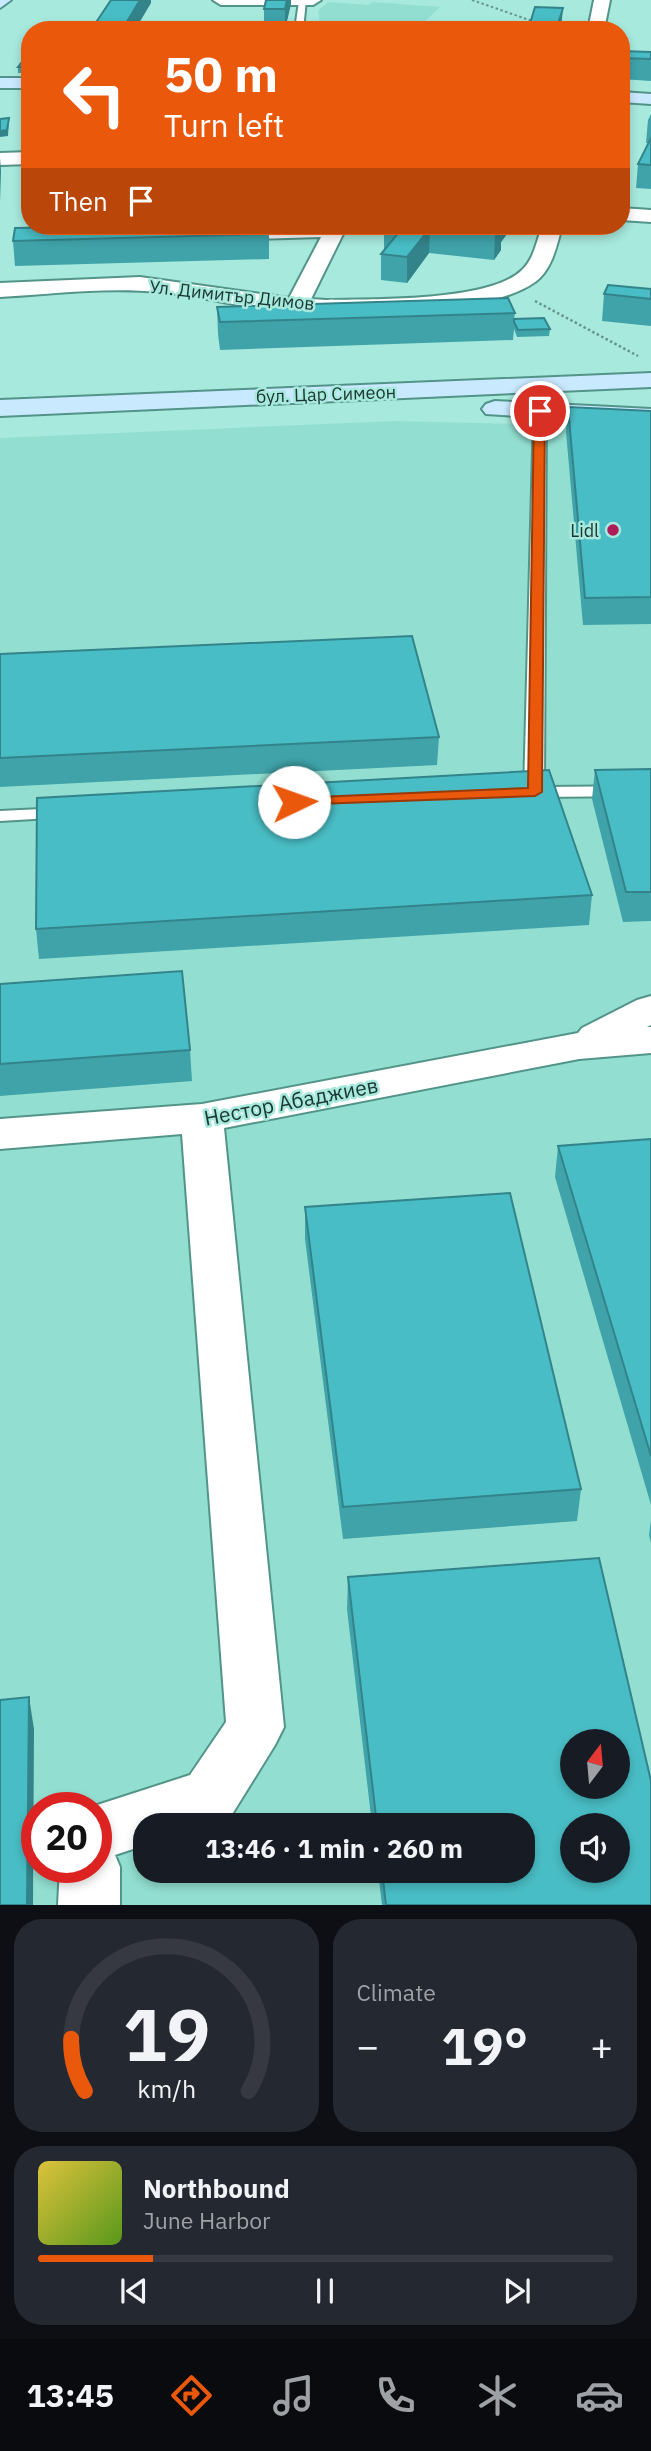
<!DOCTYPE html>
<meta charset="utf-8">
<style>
body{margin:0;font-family:"IBM Plex Sans",sans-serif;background:#242831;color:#f1f3f6;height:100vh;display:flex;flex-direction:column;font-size:26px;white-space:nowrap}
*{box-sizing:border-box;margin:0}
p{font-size:23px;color:#9ea1a6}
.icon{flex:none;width:38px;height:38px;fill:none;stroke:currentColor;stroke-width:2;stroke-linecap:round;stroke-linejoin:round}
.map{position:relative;height:1905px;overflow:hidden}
.side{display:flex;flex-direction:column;gap:14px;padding:14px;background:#0d0f14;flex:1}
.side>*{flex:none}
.guide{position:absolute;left:21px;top:21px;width:609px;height:214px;border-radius:28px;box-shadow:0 4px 10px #0003;background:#ea580c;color:#fff;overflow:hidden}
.needle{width:46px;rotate:16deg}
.fabs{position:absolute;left:560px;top:1729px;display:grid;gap:14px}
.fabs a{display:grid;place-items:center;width:70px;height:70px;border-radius:50%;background:#171b24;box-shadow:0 4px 10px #0003;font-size:35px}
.speed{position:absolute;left:21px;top:1792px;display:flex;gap:14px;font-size:35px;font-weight:700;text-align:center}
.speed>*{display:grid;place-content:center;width:91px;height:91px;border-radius:50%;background:#171b24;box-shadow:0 4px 10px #0003;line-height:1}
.speed .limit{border:10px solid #d22;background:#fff;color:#111}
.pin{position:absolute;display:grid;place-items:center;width:60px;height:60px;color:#fff;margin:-30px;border:4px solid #fff;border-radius:50%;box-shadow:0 2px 7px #0007}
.me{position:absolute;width:77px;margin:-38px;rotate:87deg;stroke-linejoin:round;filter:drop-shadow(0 0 5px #0008)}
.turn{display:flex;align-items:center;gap:24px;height:147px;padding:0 28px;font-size:32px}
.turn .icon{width:91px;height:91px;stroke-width:2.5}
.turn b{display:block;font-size:49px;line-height:60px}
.then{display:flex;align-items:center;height:66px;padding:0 28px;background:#0003;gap:14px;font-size:26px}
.big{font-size:52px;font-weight:700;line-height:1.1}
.side .tile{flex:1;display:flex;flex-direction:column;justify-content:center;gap:10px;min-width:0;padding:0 24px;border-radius:28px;background:#242831}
.side .dial{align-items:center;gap:0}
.dial svg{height:182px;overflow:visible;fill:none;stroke:#363941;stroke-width:7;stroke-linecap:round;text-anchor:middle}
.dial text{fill:#f1f3f6;stroke:none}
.song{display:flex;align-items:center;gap:21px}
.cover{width:84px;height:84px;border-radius:10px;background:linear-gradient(135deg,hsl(50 70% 55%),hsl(90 70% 35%))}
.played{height:7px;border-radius:4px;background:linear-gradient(90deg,#ea580c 20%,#363941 20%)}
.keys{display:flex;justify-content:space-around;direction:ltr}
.heat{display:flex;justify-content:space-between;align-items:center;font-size:38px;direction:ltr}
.side .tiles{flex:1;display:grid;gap:14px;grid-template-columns:1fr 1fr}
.tile:last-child{grid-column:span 2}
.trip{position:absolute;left:133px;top:1813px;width:402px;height:70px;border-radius:28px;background:#171b24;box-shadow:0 4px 10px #0003;font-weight:700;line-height:70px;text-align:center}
.tab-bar{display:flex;height:112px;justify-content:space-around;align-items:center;background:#090b0e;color:#9ea1a6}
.tab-bar .icon{width:49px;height:49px}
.tab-bar .selected{color:#ea580c}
.tab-bar b{font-size:32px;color:#f1f3f6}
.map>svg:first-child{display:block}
</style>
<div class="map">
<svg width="651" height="1905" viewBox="0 0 651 1905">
<rect width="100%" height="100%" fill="#a7e9dd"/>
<path fill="#92dfd1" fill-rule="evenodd" d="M328,2L368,5L373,2L440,7L416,30H345L321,28L318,11Z
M395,421L651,427V1905H0V438ZM572,1741H618V1787H572ZM37,1808H96V1867H37ZM145,1825H523V1871H145ZM572,1825H618V1871H572Z"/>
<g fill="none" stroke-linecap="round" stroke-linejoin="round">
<defs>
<path id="lane" d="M306,0L303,30H295L299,1Z
M540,407L546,411L544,787L651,786V796L533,797L524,792L534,411Z
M62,808L68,809L71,813L68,817L0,821V811Z"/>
<path id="street" d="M213,0H321L313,5H221Z
M594,0H610L604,30H588Z
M30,152V164L0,165V153Z
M621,208L651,210V222L621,220Z
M272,226H347L311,299L326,300C371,299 490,302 522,270C534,259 537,240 542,226H562C557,245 552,270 535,282C488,317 328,317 269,310C232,305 196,295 159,292C106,287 53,294 0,297V283L140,277L289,298L321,237L215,240L208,238L204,234L208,230L215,228Z
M651,996V1025L647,1027H651V1053L579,1059L224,1128L284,1727L275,1745L231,1816L205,1825H145V1845L115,1855L120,1867V1905H58L60,1867H96V1808H88L190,1775L226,1722L182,1134L0,1149V1119L202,1104L578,1033L582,1028L637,1000Z"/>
<path id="secondary" d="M0,0H11L0,8Z
M0,78H30V88H0Z
M621,92L651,94V104L621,102Z
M651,373V387L0,416V400Z
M495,401L651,409V425L486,414L482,409L486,404Z"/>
</defs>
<use href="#lane" stroke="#539489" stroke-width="4"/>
<use href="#street" stroke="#539489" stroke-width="4"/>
<use href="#secondary" stroke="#539489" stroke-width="4"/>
<path stroke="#65958c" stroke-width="2" stroke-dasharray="2.5 2.5" stroke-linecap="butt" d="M472,0L535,22
M520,30L533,26"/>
<path stroke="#65958c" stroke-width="2.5" stroke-dasharray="2.5 2.5" stroke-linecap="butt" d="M535,301L638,356"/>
<use href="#lane" fill="#fff" fill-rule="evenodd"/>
<use href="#street" fill="#fff" fill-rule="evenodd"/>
<use href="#secondary" fill="#c9e9ff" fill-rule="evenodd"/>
</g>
<path fill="#3fa3a9" d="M266,0H291L285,30L264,29V9Z
M621,51L651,52V81L621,79Z
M30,58V73H18V67Z
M651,114V189L636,188L638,164L649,143H646L648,120Z
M384,226H513L501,242V250L494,260L429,253L407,283L381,280V254L385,249H384Z
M269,234V259L15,266L13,241Z
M651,289V326L602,321L604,294Z
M217,307L515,313L514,319L550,329L549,336L517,337L514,329L513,340L220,350L218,334Z
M568,407L651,411V624L583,625L566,432Z
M0,654L439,737L437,765L0,787Z
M651,769V921L623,922L592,799L595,770Z
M592,895L589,925L39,959L36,929Z
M0,984L190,1050L192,1081L0,1096Z
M651,1139V1505L555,1177L558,1146Z
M305,1207L581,1489L577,1521L343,1539L305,1239Z
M651,1520V1543L649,1535Z
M348,1577L651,1905H382L378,1871H523V1825H372L347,1609Z"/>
<path fill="#33848a" d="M140,0H151V3L135,30H122Z
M287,0H291V4L285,30V9Z
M563,8L561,30H556Z
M9,118L8,136L0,137V131Z
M0,158L1,171L0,202Z
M498,226H513L501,242V250L494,260L495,234Z
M430,228L429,253L407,283V257Z
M29,1697L34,1729L33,1905H27Z"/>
<path fill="#49bdc5" stroke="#33848a" stroke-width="2" fill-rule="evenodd" d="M111,0H140L122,30H91Z
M266,0H287L285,9H264Z
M535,7L563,8L556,30H528Z
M621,51L651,52V59L621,58Z
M25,58H30V67H18Z
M9,118L7,130L0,131V119Z
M651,138V165L638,164Z
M117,226H267L269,234L13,241L15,228Z
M404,226H501L495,234L430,228L407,257L381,254Z
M608,285L651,289V299L604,294Z
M508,298L515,313L220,322L217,307Z
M544,318L550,329L518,330L514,322V319Z
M568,407L651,411V597L585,598Z
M412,636L439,737L0,758V654Z
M651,769V892H626L595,770Z
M549,770L592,895L36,929L37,798Z
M182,971L190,1050L0,1064V984Z
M651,1139V1456L558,1146Z
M510,1193L581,1489L343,1507L305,1207Z
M599,1558L651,1781V1905H386L382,1871H523V1825H377L348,1577ZM572,1741H618V1787H572ZM572,1825H618V1871H572Z
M29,1697L27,1905H0V1700Z"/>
<path fill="#ea580c" stroke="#983908" stroke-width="2" d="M540,408L545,411L542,792L535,796L289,805L287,802L294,798L528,788L534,411Z"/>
<circle fill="#ab1c59" stroke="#a7e9dd" stroke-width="2.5" cx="613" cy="530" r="7"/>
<g text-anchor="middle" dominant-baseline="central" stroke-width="5" stroke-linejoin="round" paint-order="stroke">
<g font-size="18" fill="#1a3631" stroke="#a7e9dd">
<text transform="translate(232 295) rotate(6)">Ул. Димитър Димов</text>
<text transform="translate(326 394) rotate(-2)">бул. Цар Симеон</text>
</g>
<g font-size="18" fill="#1a3631" stroke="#a7e9dd" text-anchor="end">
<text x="599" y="530">Lidl</text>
</g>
<g font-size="21" fill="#1a3631" stroke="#a7e9dd">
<text transform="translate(291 1101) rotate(-11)">Нестор Абаджиев</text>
</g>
</g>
</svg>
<div class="fabs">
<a><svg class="needle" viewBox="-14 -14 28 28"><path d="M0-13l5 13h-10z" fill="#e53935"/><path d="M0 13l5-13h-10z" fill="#9ea1a6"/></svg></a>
<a><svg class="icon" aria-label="sound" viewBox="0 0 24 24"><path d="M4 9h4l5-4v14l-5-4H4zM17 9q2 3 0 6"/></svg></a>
</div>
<div class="speed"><div class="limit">20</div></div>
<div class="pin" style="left:540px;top:411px;background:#d93025"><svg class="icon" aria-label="arrive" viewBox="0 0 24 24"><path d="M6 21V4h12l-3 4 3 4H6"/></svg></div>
<svg class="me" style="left:294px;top:802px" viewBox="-20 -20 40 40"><circle r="19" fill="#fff"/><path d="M0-13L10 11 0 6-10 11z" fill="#ea580c"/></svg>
<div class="trip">13:46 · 1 min · 260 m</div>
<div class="guide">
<div class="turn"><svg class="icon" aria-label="left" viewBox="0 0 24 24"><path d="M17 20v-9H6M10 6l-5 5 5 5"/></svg><div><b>50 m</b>Turn left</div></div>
<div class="then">Then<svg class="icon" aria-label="arrive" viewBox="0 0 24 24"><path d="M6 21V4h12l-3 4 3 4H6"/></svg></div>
</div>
</div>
<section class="side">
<div class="tiles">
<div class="tile dial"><svg viewBox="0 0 100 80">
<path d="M14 69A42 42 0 1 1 86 69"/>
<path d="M14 69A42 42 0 0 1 8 46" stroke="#ea580c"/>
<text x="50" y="56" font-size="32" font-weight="700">19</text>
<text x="50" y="72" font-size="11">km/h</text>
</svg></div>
<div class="tile"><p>Climate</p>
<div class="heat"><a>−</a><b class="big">19°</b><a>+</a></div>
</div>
<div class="tile">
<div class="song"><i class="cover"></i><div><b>Northbound</b><p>June Harbor</p></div></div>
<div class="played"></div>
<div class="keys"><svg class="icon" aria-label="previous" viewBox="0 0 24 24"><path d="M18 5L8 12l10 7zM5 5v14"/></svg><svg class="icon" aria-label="pause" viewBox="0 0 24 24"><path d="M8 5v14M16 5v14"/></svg><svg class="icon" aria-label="next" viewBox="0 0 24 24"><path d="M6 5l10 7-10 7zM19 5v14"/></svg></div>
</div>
</div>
</section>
<nav class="tab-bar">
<b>13:45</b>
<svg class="icon selected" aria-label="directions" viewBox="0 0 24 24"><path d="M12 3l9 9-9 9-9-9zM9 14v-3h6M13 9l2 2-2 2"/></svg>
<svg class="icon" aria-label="music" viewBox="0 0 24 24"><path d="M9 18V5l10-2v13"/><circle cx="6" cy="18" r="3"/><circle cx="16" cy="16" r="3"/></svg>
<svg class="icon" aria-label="phone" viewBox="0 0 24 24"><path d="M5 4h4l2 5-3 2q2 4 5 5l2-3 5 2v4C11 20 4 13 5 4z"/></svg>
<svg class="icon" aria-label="climate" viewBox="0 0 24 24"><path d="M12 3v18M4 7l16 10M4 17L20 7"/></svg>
<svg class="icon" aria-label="car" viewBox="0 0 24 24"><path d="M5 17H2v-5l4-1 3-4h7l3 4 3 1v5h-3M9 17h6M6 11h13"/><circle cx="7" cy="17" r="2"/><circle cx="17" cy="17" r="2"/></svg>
</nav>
